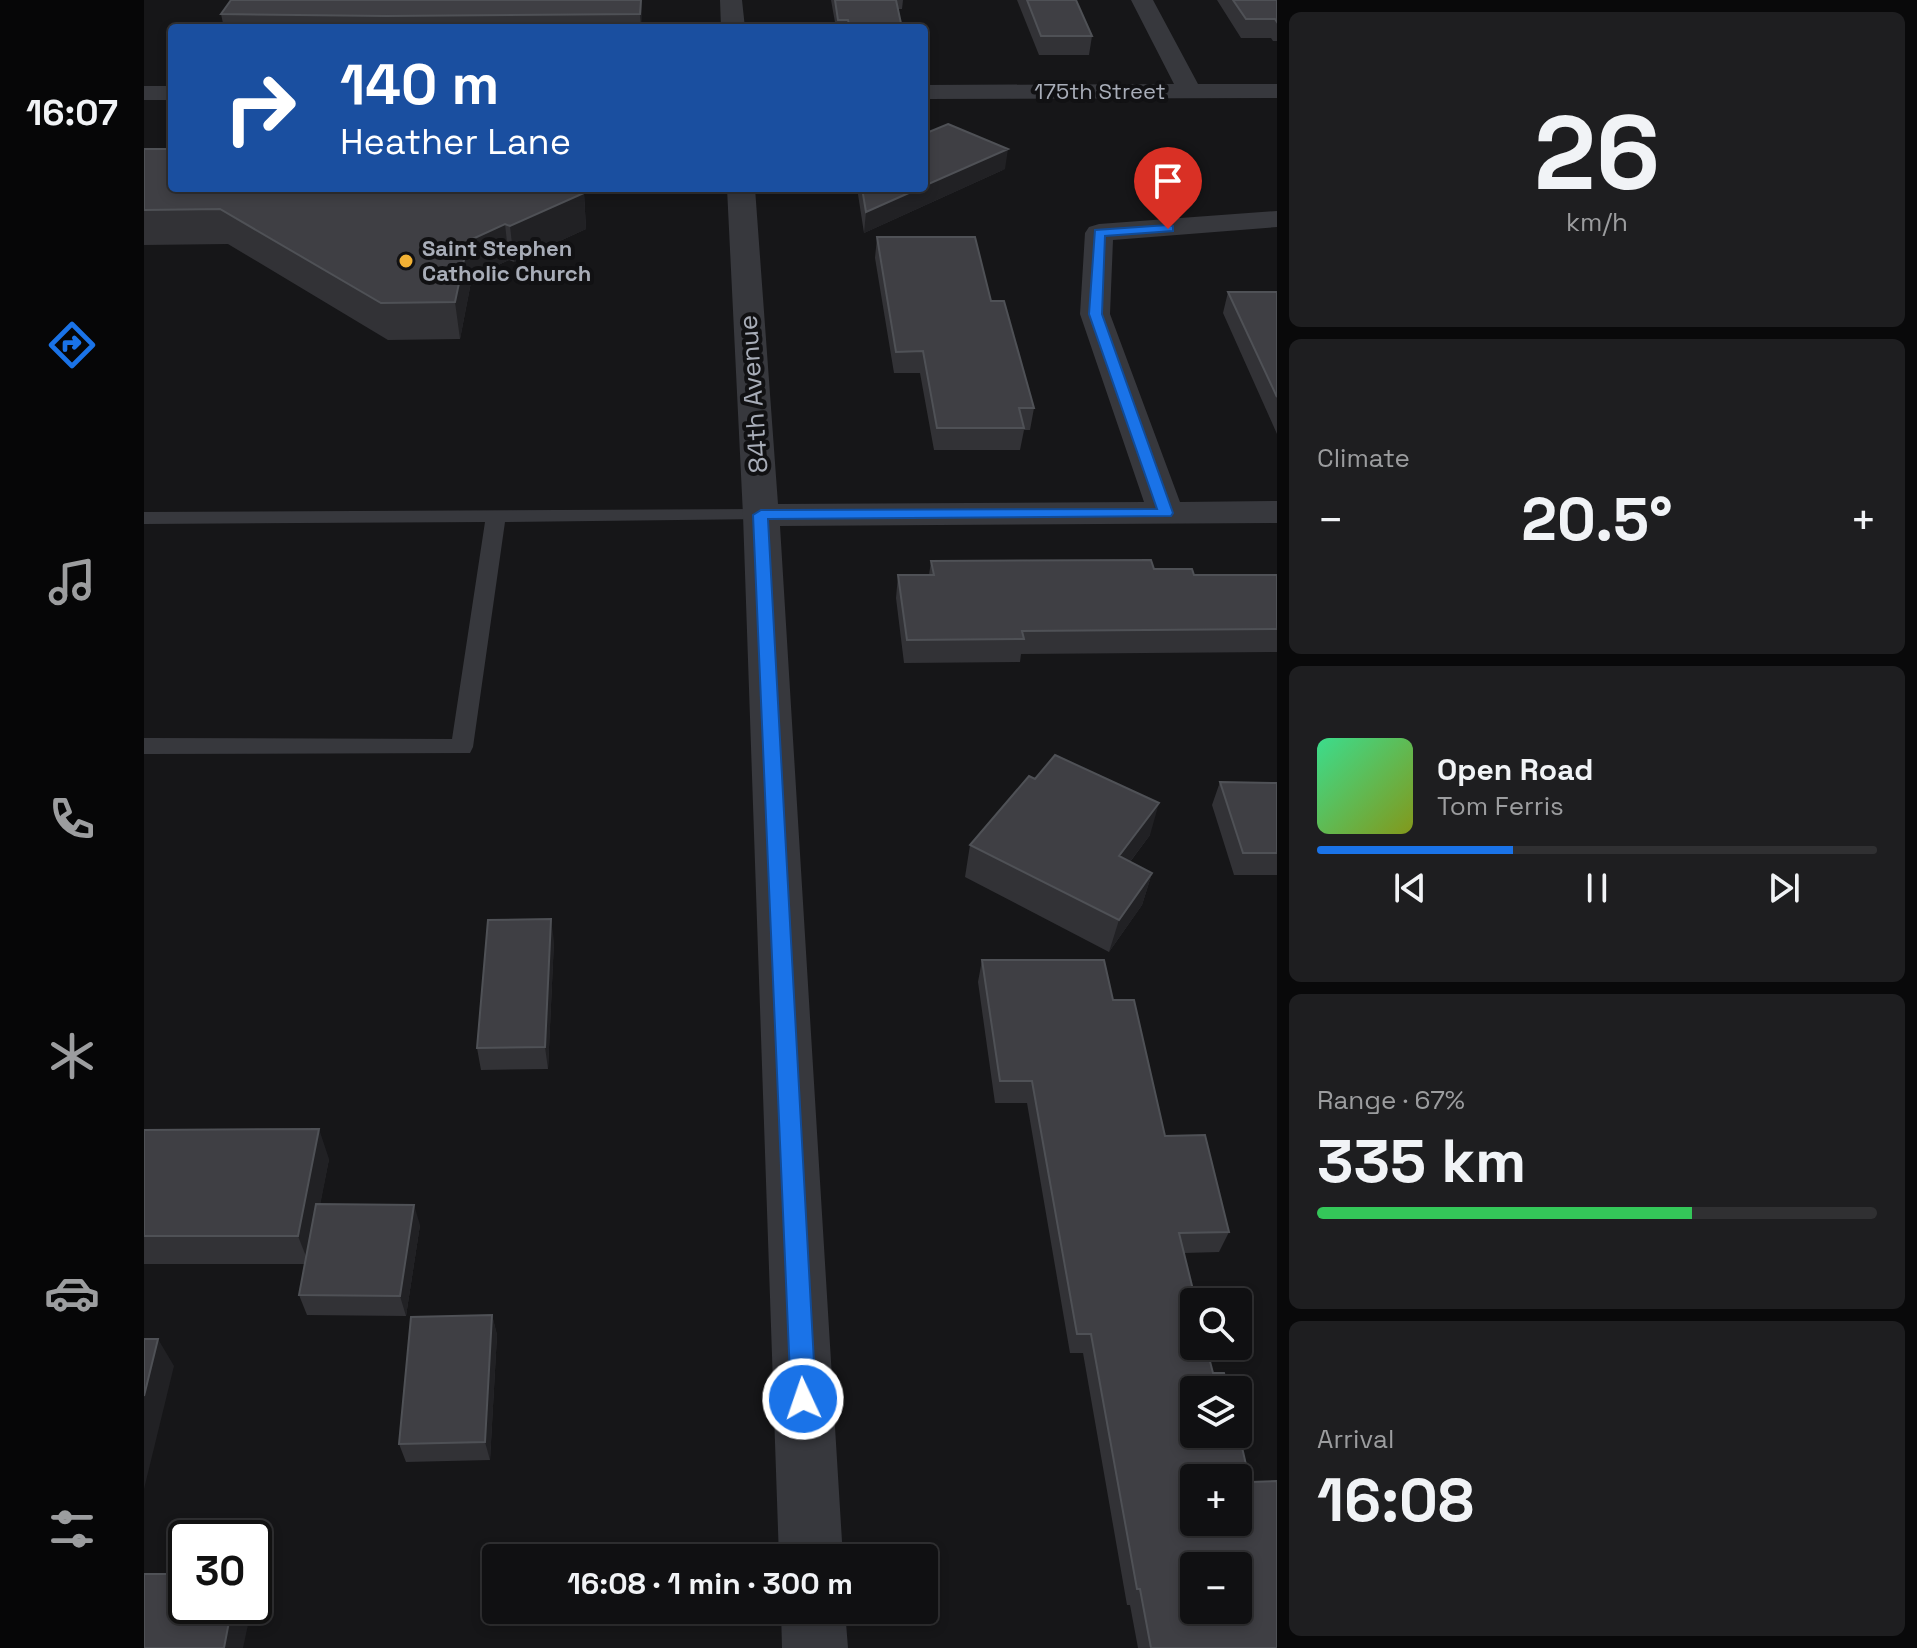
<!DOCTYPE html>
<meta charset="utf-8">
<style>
body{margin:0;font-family:"Space Grotesk",sans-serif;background:#1e1e20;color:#f1f3f6;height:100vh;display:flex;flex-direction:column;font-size:30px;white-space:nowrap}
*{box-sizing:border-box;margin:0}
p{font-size:26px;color:#9c9d9f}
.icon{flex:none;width:44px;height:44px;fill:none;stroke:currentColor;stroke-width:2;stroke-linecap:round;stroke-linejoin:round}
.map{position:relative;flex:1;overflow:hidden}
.details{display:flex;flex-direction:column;gap:12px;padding:12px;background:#09090a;width:640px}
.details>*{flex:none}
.guide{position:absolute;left:24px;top:24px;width:760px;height:168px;border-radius:8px;box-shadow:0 4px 12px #0003,0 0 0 2px #303032;background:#1a4fa0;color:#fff;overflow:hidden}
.fabs{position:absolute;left:1036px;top:1288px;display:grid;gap:16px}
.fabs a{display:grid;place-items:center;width:72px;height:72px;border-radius:8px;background:#101012;box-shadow:0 4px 12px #0003,0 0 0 2px #303032;font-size:40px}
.speed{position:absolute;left:24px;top:1520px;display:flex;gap:16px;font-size:40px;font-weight:700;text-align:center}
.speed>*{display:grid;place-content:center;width:104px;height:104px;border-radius:50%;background:#101012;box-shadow:0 4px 12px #0003,0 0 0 2px #303032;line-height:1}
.speed .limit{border:4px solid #111;border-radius:12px;background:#fff;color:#111}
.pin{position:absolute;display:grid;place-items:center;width:68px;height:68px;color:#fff;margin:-82px -34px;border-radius:50% 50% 50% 0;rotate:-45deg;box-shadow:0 0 8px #0007}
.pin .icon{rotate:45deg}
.me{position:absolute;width:88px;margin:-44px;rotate:357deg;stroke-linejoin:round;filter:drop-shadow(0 0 6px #0008)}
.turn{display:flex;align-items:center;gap:28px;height:168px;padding:0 40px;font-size:36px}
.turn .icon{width:104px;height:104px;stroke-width:2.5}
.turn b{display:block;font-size:56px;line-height:68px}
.big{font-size:60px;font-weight:800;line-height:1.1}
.details .widget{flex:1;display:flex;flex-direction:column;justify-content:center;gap:12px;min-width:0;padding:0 28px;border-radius:12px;background:#1e1e20}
.details .dial{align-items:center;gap:0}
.dial b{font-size:104px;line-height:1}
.song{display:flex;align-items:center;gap:24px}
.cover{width:96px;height:96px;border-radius:12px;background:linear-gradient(135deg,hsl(150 70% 55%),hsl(70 70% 35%))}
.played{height:8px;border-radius:4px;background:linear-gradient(90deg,#1a73e8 35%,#303032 35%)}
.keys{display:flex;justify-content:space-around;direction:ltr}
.heat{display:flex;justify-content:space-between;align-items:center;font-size:44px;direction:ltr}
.charge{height:12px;border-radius:6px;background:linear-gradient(90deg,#34c759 67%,#303032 0)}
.trip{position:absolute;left:338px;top:1544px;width:456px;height:80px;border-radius:8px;background:#101012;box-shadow:0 4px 12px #0003,0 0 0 2px #303032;font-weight:800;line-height:80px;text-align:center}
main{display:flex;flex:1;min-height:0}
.tabs{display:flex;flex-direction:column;width:144px;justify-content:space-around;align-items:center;background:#060607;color:#9c9d9f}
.tabs .icon{width:56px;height:56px}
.tabs .on{color:#1a73e8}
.tabs b{font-size:36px;color:#f1f3f6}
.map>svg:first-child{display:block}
</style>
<main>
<nav class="tabs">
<b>16:07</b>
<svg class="icon on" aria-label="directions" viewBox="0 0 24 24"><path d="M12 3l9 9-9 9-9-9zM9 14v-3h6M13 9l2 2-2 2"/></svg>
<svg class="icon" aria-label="music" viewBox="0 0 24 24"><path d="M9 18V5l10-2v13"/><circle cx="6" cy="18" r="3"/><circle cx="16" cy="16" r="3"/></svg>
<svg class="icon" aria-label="phone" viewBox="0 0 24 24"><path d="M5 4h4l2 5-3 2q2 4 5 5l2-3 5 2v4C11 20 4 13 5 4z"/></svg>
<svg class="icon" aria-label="climate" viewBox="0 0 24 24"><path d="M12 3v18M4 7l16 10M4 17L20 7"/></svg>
<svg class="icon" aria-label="car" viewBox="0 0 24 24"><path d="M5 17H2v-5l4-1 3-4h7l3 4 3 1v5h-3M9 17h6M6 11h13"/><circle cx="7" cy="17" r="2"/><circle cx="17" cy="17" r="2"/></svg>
<svg class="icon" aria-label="filters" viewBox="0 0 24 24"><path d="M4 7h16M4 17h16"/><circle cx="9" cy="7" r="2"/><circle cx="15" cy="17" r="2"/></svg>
</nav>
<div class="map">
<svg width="1133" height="1648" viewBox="0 0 1133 1648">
<rect width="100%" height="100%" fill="#161618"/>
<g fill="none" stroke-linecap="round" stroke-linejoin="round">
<path fill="#37383d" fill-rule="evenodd" d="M617,509L624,511L627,515L624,519L361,522L329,747L326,753L0,754V738L308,739L341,522L0,524V512Z"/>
<path fill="#37383d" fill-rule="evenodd" d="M576,0H598L601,28H577Z
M987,0H1009L1054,84H1133V98L780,99V85L1030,84Z
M0,86H28V100H0Z
M583,188H611L634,504L1000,502L936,314L941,233L945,227L955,224L1133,211V227L969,240L966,314L1036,502L1133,501V523L636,526L699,1558H635L599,515Z
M637,1610H701L704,1648H638Z"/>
</g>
<path fill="#323236" d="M87,0H498L497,28H80L77,14Z
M687,0H759L758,9H754L758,28H692Z
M873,0H932L948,36L945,55H895Z
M1073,0H1133V41H1129L1127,38H1097Z
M0,149L440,193L442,229L370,262L365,260L328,277L316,339L244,340L84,244L0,245Z
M861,169L720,233L713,188H780Z
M733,237L847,301L890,408L886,430H880L876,450H790L776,373H750L731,258Z
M1084,292H1133V434L1079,313Z
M787,561L1010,569L1050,575H1133V652L877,654L876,662L760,663L752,598L754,575H785Z
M1076,782L1133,783V875H1090L1068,805Z
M1006,835L986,862L1008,873L998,905L965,952L821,877L826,845Z
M410,941L404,1069L337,1070L333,1048Z
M838,960L969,1000L1021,1136L1085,1232L1075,1252L1040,1253L1133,1648H994L986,1605H983L939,1353H926L883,1103H851L834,982Z
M0,1130L185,1159L176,1204L276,1225L262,1316L163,1315L155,1295L161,1264H0Z
M348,1315L353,1335L346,1460L262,1462L255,1444Z"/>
<path fill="#212124" d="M497,0H498L497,28L496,14Z
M864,149L861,169L720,233L722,212L776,188H780V186Z
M440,193L442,229L370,262L366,226Z
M361,224L365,260L328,277L316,339L311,302L324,241Z
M1015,803L1006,835L966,888L975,856Z
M1008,873L998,905L965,952L975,920Z
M407,919L410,941L404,1069L401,1047Z
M175,1129L185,1159L165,1264L154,1236Z
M270,1205L276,1225L262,1316L256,1296Z
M348,1315L353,1335L346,1460L341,1442Z
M14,1339L30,1366L0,1489V1396Z
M88,1606H108L99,1648H80Z"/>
<path fill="#3f3f44" stroke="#4f5156" stroke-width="2" fill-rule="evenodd" d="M87,0H497L496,14L242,16L77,14Z
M691,0H752L758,28H706L704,20H694Z
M883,0H932L948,36H897Z
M1089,0H1133V22L1131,19H1102Z
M804,124L864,149L780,186V134Z
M0,149H28V188H429L440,193L366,226L361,224L324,241L311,302L237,303L76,209L0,210Z
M718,188H776L722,212Z
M733,237H831L847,301H860L890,408H875L880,428H793L779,351L752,352Z
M1084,292H1133V397Z
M1007,560L1010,569H1048L1050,575H1133V629L878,631L880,639L763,640L754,575H790L787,561Z
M911,755L1015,803L975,856L1008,873L975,920L826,845L885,776L891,779Z
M1076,782L1133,783V853H1099Z
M407,919L401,1047L333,1048L344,920Z
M838,960H960L969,1000H990L1021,1136L1061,1135L1085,1232L1035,1233L1052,1302H1050V1346H1062L1069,1373H1080L1084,1390H1050V1434H1094V1430L1106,1482L1133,1481V1648H1007L996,1589H993L947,1334H933L888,1081H856ZM1050,1478H1094V1522H1050ZM1050,1566H1094V1610H1050Z
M175,1129L154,1236H0V1130Z
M172,1204L270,1205L256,1296L155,1295Z
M348,1315L341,1442L255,1444L267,1317Z
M0,1339H14L0,1396Z
M0,1574H42V1606H88L80,1648H0Z"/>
<path fill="#1a73e8" stroke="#114b97" stroke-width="2" d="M1024,225L1029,226V231L961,236L958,314L1029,513L1027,516L624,519L672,1399L668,1408L659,1411L651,1408L647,1399L609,515L617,510L1013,509L945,314L951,230Z"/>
<circle fill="#f2b134" stroke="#111113" stroke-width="3" cx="262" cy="261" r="8"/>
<g text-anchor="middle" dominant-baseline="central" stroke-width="8" stroke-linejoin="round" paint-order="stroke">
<g font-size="22" fill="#a8adb8" stroke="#111113">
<text x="956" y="91">175th Street</text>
</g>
<g font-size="22" font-weight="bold" fill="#a8adb8" stroke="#111113" text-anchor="start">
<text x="278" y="248">Saint Stephen<tspan x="278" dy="25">Catholic Church</tspan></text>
</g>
<g font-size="26" fill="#a8adb8" stroke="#111113">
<text transform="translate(609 394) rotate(-94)">84th Avenue</text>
</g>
</g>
</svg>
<div class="fabs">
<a><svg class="icon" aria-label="search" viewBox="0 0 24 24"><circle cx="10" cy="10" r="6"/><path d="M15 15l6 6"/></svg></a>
<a><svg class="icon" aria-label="layers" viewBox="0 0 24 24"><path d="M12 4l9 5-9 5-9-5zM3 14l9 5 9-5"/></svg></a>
<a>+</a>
<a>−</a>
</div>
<div class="speed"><div class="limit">30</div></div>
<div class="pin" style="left:1024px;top:229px;background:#d93025"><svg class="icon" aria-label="arrive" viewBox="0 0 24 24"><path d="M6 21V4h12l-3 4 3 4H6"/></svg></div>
<svg class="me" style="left:659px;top:1399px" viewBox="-20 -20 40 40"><circle r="17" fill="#1a73e8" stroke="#fff" stroke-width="3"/><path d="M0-11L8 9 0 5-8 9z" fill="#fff"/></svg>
<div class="trip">16:08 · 1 min · 300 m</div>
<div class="guide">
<div class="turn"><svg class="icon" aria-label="right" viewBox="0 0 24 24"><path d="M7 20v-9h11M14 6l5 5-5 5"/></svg><div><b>140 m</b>Heather Lane</div></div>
</div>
</div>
<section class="details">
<div class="widget dial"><b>26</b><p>km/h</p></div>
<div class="widget"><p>Climate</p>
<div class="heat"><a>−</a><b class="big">20.5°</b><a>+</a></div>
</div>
<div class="widget">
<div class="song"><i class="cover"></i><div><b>Open Road</b><p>Tom Ferris</p></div></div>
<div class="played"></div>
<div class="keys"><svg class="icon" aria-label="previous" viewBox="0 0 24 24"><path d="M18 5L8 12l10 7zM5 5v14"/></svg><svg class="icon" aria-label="pause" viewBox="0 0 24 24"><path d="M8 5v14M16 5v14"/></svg><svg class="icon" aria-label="next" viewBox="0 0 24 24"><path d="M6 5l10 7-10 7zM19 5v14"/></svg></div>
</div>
<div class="widget"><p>Range · 67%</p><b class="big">335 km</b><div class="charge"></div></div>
<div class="widget"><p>Arrival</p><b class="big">16:08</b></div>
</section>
</main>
